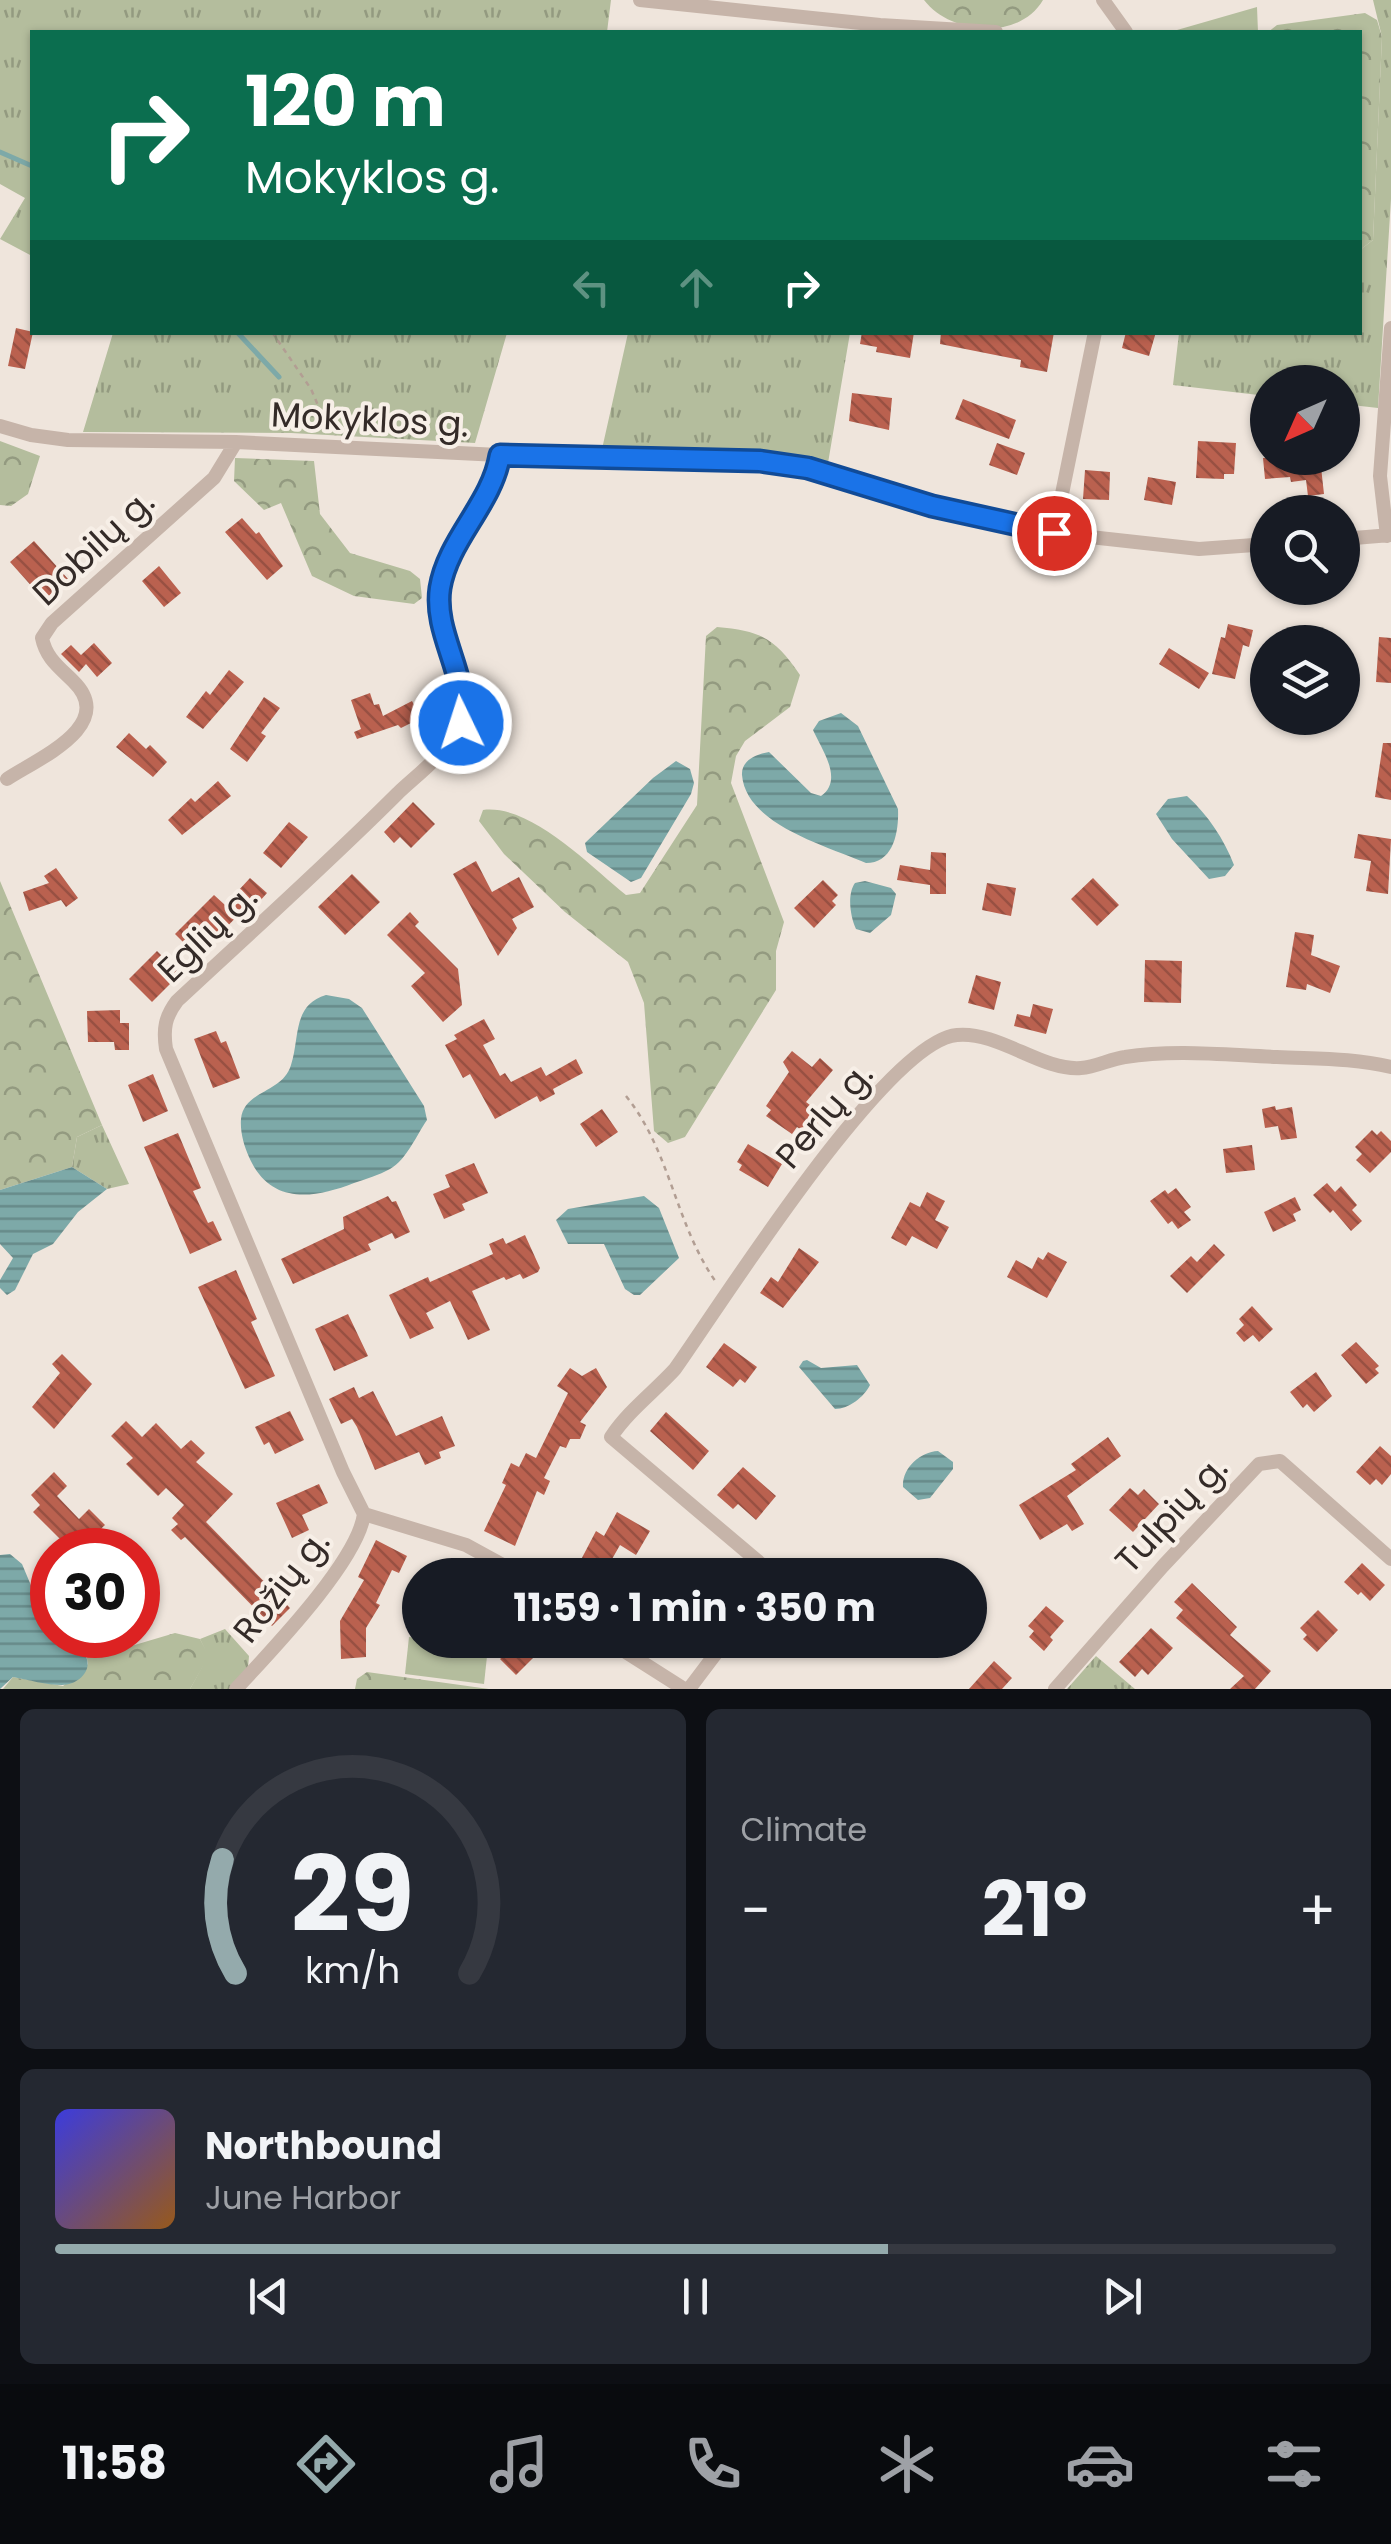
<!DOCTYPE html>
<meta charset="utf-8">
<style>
body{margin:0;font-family:Poppins,sans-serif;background:#242831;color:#f1f3f6;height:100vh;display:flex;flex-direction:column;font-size:38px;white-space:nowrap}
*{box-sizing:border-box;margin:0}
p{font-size:32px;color:#9ea1a6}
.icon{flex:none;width:55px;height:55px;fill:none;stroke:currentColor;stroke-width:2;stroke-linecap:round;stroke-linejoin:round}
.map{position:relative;height:1689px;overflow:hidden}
.panel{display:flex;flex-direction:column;gap:20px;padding:20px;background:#0d0f14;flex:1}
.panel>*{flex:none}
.top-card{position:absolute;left:30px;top:30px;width:1332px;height:305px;border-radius:0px;box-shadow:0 2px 8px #0004;background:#0b6e4f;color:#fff;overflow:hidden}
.needle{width:65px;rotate:225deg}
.buttons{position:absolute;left:1250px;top:365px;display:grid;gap:20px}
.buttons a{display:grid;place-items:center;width:110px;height:110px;border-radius:50%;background:#171b24;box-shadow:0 2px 8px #0004;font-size:50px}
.speed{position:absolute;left:30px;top:1528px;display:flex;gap:20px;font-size:50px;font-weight:700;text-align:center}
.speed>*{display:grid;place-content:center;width:130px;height:130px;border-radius:50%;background:#171b24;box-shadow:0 2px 8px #0004;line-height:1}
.speed .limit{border:15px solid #d22;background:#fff;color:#111}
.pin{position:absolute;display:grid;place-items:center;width:85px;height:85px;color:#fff;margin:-42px;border:5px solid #fff;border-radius:50%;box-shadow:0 2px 10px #0007}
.me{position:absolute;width:110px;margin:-55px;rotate:356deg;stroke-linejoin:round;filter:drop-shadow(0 0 8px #0008)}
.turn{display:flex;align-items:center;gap:35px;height:210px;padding:0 50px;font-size:45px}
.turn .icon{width:130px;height:130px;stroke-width:2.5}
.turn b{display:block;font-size:70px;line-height:85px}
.lanes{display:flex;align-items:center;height:95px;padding:0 50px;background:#0003;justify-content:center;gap:50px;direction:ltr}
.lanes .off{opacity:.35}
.big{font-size:75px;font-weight:700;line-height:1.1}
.panel .tile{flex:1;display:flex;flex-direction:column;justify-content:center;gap:15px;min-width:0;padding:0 35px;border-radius:15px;background:#242831}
.panel .dial{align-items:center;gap:0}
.dial svg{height:260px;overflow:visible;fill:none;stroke:#363941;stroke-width:7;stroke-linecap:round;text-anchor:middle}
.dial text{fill:#f1f3f6;stroke:none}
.song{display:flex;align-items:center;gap:30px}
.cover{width:120px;height:120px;border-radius:15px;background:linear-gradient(135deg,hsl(240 70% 55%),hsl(30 70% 35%))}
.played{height:10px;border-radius:5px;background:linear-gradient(90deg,#94aaac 65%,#363941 65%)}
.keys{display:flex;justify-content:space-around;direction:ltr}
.heat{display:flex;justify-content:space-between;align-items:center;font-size:55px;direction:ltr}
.panel .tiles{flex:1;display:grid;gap:20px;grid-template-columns:1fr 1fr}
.tile:last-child{grid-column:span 2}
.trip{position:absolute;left:402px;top:1558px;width:585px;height:100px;border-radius:50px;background:#171b24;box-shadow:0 2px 8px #0004;font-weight:700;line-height:100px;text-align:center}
.tab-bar{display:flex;height:160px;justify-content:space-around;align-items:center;background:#090b0e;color:#9ea1a6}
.tab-bar .icon{width:70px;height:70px}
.tab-bar .selected{color:#94aaac}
.tab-bar b{font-size:45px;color:#f1f3f6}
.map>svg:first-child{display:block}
</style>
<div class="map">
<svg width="1391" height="1689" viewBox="0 0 1391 1689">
<defs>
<pattern id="grass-tufts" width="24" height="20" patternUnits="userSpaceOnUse" patternTransform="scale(2.5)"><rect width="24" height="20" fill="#b4bd9d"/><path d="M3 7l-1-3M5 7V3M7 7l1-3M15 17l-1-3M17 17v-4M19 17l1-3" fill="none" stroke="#939a80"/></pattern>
<pattern id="forest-crowns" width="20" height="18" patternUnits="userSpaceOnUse" patternTransform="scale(2.5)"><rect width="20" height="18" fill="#b4bd9d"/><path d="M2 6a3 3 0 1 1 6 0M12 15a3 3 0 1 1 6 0" fill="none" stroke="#939a80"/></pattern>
<pattern id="water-rules" width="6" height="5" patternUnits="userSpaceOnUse" patternTransform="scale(2.5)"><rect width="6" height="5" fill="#7da9a8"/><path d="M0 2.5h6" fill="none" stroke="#678a89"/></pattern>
<pattern id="building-back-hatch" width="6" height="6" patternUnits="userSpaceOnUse" patternTransform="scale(2.5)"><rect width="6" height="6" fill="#ba614f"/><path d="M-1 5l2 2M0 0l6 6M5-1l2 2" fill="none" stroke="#985042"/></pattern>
</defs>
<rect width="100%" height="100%" fill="#efe5dc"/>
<path fill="url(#grass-tufts)" d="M0,0H611L607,32H32V256L0,239L25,198L0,184Z
M1373,0H1391V199L1378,408L1343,404L1342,382H1268L1267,396L1173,385L1179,333L1360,332V250L1373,240L1382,37Z
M1257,7L1258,32H1176L1177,30Z
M113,333V332L507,333L475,443L291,433L83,432Z
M628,333H850L828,463L744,452L602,449Z
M102,1125L129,1184L107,1189L72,1167L77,1137Z
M225,1629L249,1656L248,1668L230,1689H190L208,1656L200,1639Z
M1096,1656L1135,1689H1067Z"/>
<path fill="url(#forest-crowns)" d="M924,0H1043C1019,41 951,35 924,0Z
M1365,13L1377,20L1382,37L1373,240L1360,250V32H1268L1277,25Z
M0,441L40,456L28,494L11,506L0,505Z
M235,458L314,461L320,514L350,553L410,571L420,579L422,598L414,604L354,596L312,576L281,503L264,510L234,481Z
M717,627C761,631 775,638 800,675L790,707L745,741L736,756L731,783L784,922L776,951V990L685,1137L668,1143L654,1131L644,1003L628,962L565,912L504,854L479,821L483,810C531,804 590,866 626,895L640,893L697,805L706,636Z
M0,881L102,1125L77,1137L72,1167L0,1190Z
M175,1633L200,1639L209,1656L190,1689H3L13,1677L63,1686L88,1664L86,1654L121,1649Z
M367,1672L489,1689H355L357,1679Z"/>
<path fill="#b4bd9d" d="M409,1637L488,1647L484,1684L405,1674Z"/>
<path fill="url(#water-rules)" d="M841,713L858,726L898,809C899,833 893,863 866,863C828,846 746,825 742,775C741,760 757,754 769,752L811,793L821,796C844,780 822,750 813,730L819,721Z
M676,761L690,769L694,783L691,794L641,878L631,882L587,852L585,843L653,778Z
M1187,796C1208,815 1224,839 1234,865L1225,876L1209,879L1172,839L1156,814L1168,799Z
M865,881L891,888L896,894L891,915L870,933L856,929C850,916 847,894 855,883Z
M326,995L349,999L362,1008L424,1106L427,1120C416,1136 407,1159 390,1169C379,1175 366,1179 354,1183C313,1199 270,1205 249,1157C244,1146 240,1132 241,1119C244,1090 283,1093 291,1065C300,1038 292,1005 326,995Z
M72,1167L107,1189L78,1212L53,1244L33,1254L15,1290L7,1295L0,1288V1280L13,1258L0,1244V1190Z
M644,1196L659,1208L679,1258L640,1295H634L625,1289L604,1244H568L556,1220L568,1209Z
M807,1360L821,1368L857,1365L870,1385C864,1397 849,1409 835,1409L799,1367L803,1361Z
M938,1451L953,1462V1469L930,1498L918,1500L903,1487C902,1468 920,1452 938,1451Z
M10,1554L22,1564L35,1595L52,1619V1635H67C72,1640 80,1646 84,1653C95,1669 79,1685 62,1685C46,1685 29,1680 13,1677L0,1689V1555Z"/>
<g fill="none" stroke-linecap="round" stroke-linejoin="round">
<path stroke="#7da9a8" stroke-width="5" d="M0,152L32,166
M237,332L279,377"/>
</g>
<path fill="url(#building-back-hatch)" d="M16,328L33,332L25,369L8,366Z
M862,332H914L910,358L876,352L877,347L860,344Z
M941,332H1054L1047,372L1020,367L1021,360L940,344Z
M1126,332H1156L1149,356L1122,348Z
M852,393L892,398L889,430L849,421Z
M963,399L1016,420L1009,439L955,419Z
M1198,441L1236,443L1234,474H1224V479L1196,478Z
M997,443L1025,453L1017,475L989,465Z
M1263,458H1320L1324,494L1308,496L1306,480L1291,482L1290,477L1265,479Z
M1085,470L1110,472L1109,500L1083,499Z
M1148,477L1176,482L1172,505L1144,500Z
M242,518L256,534L259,532L283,566L267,580L225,532Z
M34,541L68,579L44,600L10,562Z
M159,566L181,593L164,607L142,581Z
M1228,624L1253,630L1249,647L1243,645L1235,679L1212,674L1221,637L1225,638Z
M1379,637L1391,638V683L1376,682Z
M94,643L112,663L97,677L86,664L79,672L61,654L71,645L81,655Z
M1169,648L1209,673L1199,689L1159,664Z
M229,670L244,682L203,729L186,717L206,691L210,695Z
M370,693L374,705L379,704L383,716L412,701L421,718L401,728L398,725L357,739L354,732L361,729L351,700Z
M264,697L280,708L261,733L266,736L247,762L230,749Z
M129,733L146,749L150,745L167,762L153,777L116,747Z
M1383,743H1391V800L1375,797Z
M218,781L231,796L182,835L168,820L191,798L195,802Z
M413,802L435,824L411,848L400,837L394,843L384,832Z
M289,822L308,837L281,868L263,853Z
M1358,834L1391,839L1388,894L1366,891L1371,861L1354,858Z
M931,852L946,853V894H930V885L897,880L900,865L930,870Z
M476,861L492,892L519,877L534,907L512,919L517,928L498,956L453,874Z
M56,868L78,898L66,907L61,900L29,911L23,892L49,883L44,876Z
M352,874L380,902L345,935L318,907Z
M250,878L267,893L259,902L255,898L211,943L204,937L191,950L175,934L214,895L225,905Z
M1093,878L1119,905L1097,926L1071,899Z
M823,880L838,895L832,901L836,905L814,928L794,908Z
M987,883L1016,888L1011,916L982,910Z
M410,912L419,922L415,926L458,969L462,1005L443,1022L411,986L425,973L387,935Z
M1295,932L1314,935L1311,955L1340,966L1330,993L1307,984L1306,990L1286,987Z
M157,951L180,974L152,1002L129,979Z
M1145,960L1182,961L1181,1003L1144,1002Z
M976,975L1001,982L994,1010L968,1003Z
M1033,1004L1053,1009L1046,1034L1014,1026L1017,1014L1030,1017Z
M120,1010V1023H129V1050H115L114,1042H88L87,1011Z
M484,1019L495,1039L483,1045L500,1076L505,1073L511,1082L541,1067L546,1076L576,1059L583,1073L553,1089L555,1094L540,1102L537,1096L495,1119L470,1074L463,1078L445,1045L457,1039L454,1035Z
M216,1031L221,1043L226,1041L240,1078L213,1088L194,1039Z
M792,1051L812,1067L820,1058L833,1070L806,1102L823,1115L809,1135L797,1127L792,1134L766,1116L771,1110L766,1106L789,1072L783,1062Z
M153,1074L168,1111L143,1122L128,1085Z
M1275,1106L1276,1110L1292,1107L1297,1138L1281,1140L1278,1126L1265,1128L1262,1109Z
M602,1109L618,1132L596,1147L580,1124Z
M1372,1130L1377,1135L1381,1131L1391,1141V1152L1370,1173L1356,1160L1362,1154L1355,1147Z
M178,1133L201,1188L193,1191L208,1223L213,1221L222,1240L190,1254L144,1147Z
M748,1144L782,1164L768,1187L739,1170L742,1165L737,1162Z
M1252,1145L1255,1170L1226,1173L1223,1149Z
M474,1163L488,1193L462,1204L465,1210L444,1219L433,1194L450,1187L445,1175Z
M1327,1183L1335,1192L1341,1186L1357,1205L1352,1210L1362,1221L1351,1231L1333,1210L1330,1213L1313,1195Z
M1176,1188L1191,1207L1184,1212L1191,1220L1178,1229L1172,1221L1168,1224L1150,1201L1165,1190L1168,1194Z
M927,1192L945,1201L935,1220L949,1227L937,1249L912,1236L906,1246L891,1238L910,1202L920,1207Z
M388,1196L392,1202L396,1201L410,1232L395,1239L392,1233L368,1244L371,1250L293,1284L281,1259L344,1229L343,1217Z
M1295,1197L1301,1210L1293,1214L1296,1221L1273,1232L1264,1212Z
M525,1235L540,1268L538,1272L523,1279L520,1274L506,1280L504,1277L472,1291L490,1330L468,1340L450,1301L426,1313L434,1328L410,1339L389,1295L428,1277L430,1282L493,1254L489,1244L503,1238L506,1244Z
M1214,1244L1225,1255L1187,1293L1170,1276L1191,1256L1197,1262Z
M799,1248L819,1262L783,1308L760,1293L771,1277L778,1282Z
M1048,1252L1067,1262L1047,1298L1007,1277L1016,1260L1032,1269L1038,1257L1043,1260Z
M236,1270L257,1319L251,1322L275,1376L245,1389L198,1287Z
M1252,1306L1273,1329L1259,1342L1253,1335L1244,1342L1236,1333L1244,1325L1239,1319Z
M348,1314L368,1356L334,1371L315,1329Z
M1356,1342L1379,1366L1375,1369L1379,1373L1366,1384L1341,1355Z
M724,1343L757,1367L745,1383L740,1379L733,1387L706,1367Z
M62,1354L92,1384L54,1429L32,1407L60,1373L52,1364Z
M570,1368L582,1376L596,1368L607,1387L580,1422L586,1425L580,1439H570L566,1448L560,1446L544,1478L550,1481L544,1495L537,1491L515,1546L484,1531L506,1485L502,1483L511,1463L519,1467L526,1453L536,1458L568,1393L557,1386Z
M1316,1372L1332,1396L1314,1412L1307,1404L1303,1408L1290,1392Z
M354,1387L359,1398L373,1391L396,1436L442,1416L455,1446L439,1452L441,1458L425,1465L419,1452L375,1470L357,1427L352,1419L341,1424L329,1399Z
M290,1411L304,1440L275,1454L269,1442L264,1445L255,1427Z
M666,1412L709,1451L693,1470L650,1431Z
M126,1421L142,1437L156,1423L181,1449L191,1440L205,1453L196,1462L233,1494L206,1522L290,1608L272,1626L185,1537L181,1540L171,1530L178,1524L172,1518L184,1505L166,1488L158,1496L126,1464L133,1458L111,1436Z
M1108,1437L1121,1456L1067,1496L1084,1524L1072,1531L1067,1524L1040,1540L1019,1505L1076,1470L1071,1464Z
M1380,1446L1391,1456V1474L1382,1485L1376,1479L1370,1485L1356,1472Z
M743,1467L776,1496L756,1520L738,1504L733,1509L717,1495Z
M54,1472L67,1486L57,1496L79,1519L89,1509L105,1525L91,1538L87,1533L78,1542L73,1537L65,1544L33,1512L40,1505L31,1495Z
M319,1484L328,1503L302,1515L309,1530L292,1538L276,1503Z
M1130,1488L1138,1495L1144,1489L1159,1504L1133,1532L1109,1510Z
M617,1512L650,1531L636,1555L620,1545L603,1575H573L596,1531L604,1536Z
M376,1540L407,1556L399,1573L392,1570L376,1603L380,1605L366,1628V1657L341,1659L340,1621L364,1580L358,1577Z
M1362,1563L1385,1585L1370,1601L1361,1592L1358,1595L1344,1582Z
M1192,1583L1237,1627L1230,1635L1271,1671L1255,1689H1230L1244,1676L1176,1618L1183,1610L1174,1602Z
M1046,1606L1064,1621L1050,1637L1053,1640L1044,1651L1029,1637L1034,1631L1028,1626Z
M1318,1610L1338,1630L1317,1652L1303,1639L1307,1635L1300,1628Z
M1151,1628L1173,1648L1148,1675L1142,1669L1135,1677L1119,1662Z
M519,1640H525L538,1653L516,1675L500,1659Z
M994,1661L1012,1678L1002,1689H969Z"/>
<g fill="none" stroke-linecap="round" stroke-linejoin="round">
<path stroke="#b29e93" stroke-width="2.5" stroke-dasharray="5 5" stroke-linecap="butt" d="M272,332L311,389L329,431
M626,1096C671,1152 675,1224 716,1282"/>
<path stroke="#c6b4a9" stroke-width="14" d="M640,0L880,25L996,32
M1103,0L1126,32
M0,426L31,435L68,440L236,442L499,455L761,461L808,468L932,506L1054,533L1199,549L1268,544
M499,455C492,503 450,538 441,586C432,632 475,675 462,719C454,748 419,773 398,793C327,864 251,932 177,1001C165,1017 163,1029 166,1049L343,1472L364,1514L466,1545L521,1575
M1054,533L1095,332
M1387,536L1380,476L1391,328
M1342,539L1391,535
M7,779C39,758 118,725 73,681C59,667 46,658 42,638L52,623L214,478L236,442
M765,1575L761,1564L611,1437C628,1411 654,1392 675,1369C720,1306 886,1041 957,1035C999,1031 1041,1071 1081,1068C1096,1067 1110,1059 1125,1057C1175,1049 1227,1055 1277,1057C1315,1059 1354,1058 1391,1067
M607,1640L684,1689
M236,1689C270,1652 358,1561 364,1514
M689,1689L726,1640
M1055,1689L1163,1566L1259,1464L1280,1461L1391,1559"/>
</g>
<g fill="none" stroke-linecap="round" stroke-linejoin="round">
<defs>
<path id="route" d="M461,723C470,676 433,635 440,588C448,539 492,504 500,455L760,461L808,468L932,506L1054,533"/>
</defs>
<use href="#route" stroke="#114b97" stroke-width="25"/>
<use href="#route" stroke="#1a73e8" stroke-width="18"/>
</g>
<g text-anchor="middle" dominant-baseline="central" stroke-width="8" stroke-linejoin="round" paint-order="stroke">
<g font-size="35" fill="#342b28" stroke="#f7efe7">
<text transform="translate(370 419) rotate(3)">Mokyklos g.</text>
<text transform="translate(93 547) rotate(-43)">Dobilų g.</text>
<text transform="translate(207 933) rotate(-44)">Eglių g.</text>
<text transform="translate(824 1115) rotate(-49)">Perlų g.</text>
<text transform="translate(1171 1514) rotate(-47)">Tulpių g.</text>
<text transform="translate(281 1586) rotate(-52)">Rožių g.</text>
</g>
</g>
</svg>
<div class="buttons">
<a><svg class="needle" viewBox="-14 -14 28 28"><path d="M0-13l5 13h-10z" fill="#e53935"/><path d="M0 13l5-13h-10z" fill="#9ea1a6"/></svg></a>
<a><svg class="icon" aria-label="search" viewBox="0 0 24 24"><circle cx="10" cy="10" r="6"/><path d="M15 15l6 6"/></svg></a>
<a><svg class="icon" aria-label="layers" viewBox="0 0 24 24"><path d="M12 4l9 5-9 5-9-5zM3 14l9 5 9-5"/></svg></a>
</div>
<div class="speed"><div class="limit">30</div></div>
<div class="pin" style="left:1054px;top:533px;background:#d93025"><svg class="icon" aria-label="arrive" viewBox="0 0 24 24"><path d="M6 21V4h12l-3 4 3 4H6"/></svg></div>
<svg class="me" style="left:461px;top:723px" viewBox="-20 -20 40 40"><circle r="17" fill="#1a73e8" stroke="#fff" stroke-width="3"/><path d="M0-11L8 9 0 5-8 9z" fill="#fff"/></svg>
<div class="trip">11:59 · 1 min · 350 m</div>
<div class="top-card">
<div class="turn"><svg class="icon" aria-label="right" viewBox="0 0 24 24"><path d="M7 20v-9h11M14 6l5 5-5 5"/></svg><div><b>120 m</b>Mokyklos g.</div></div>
<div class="lanes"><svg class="icon off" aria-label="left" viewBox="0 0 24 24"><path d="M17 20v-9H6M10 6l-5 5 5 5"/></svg><svg class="icon off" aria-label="ahead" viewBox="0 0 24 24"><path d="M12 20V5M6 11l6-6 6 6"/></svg><svg class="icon" aria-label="right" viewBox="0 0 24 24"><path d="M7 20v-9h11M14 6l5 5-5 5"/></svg></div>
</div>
</div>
<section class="panel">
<div class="tiles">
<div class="tile dial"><svg viewBox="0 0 100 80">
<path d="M14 69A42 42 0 1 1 86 69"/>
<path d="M14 69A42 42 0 0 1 10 34" stroke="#94aaac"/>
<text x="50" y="56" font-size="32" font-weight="700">29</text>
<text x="50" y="72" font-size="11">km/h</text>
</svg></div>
<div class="tile"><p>Climate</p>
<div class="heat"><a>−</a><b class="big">21°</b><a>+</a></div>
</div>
<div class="tile">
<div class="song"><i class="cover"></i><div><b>Northbound</b><p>June Harbor</p></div></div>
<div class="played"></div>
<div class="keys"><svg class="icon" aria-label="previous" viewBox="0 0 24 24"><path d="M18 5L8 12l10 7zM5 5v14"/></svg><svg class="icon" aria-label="pause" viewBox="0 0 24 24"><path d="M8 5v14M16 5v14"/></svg><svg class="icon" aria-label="next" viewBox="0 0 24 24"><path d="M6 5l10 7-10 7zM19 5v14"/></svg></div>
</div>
</div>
</section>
<nav class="tab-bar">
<b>11:58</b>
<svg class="icon selected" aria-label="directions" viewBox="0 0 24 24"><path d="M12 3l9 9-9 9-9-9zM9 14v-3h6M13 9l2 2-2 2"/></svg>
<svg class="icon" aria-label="music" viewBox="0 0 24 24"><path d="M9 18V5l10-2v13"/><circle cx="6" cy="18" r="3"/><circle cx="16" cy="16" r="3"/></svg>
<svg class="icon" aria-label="phone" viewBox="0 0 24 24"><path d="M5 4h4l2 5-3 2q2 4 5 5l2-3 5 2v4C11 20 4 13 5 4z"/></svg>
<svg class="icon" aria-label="climate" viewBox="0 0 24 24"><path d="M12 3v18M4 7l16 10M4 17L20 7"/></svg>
<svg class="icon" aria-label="car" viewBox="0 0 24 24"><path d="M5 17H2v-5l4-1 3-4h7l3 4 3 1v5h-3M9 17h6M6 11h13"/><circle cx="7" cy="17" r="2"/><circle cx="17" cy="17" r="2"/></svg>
<svg class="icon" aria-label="filters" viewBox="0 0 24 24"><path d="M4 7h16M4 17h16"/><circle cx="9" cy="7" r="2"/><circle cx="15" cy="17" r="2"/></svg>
</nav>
